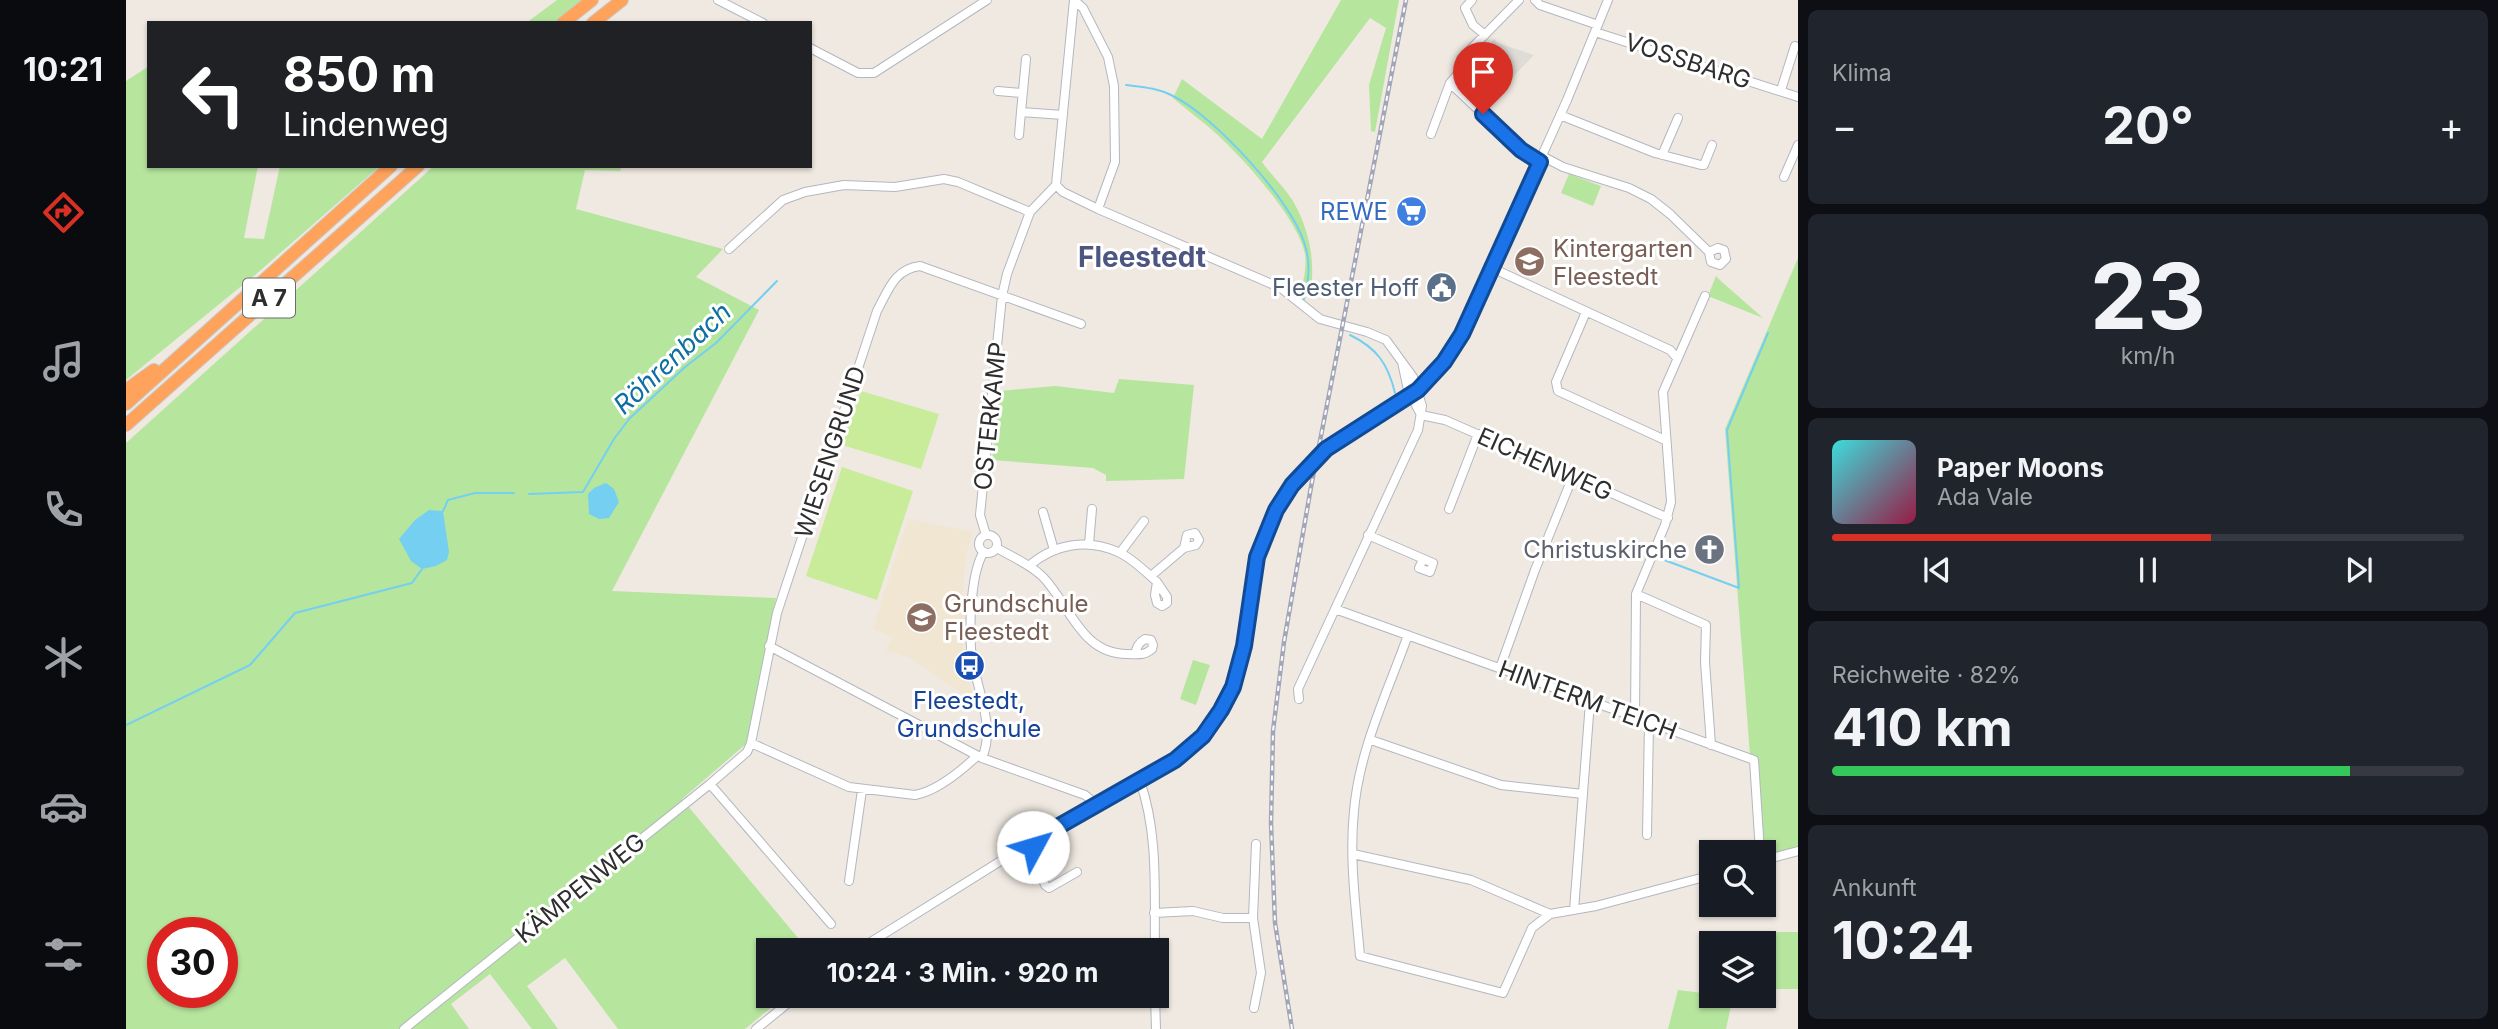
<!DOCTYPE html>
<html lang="de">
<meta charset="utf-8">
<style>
body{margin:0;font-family:Inter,sans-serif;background:#20242c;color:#f1f3f6;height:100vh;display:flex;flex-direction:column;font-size:26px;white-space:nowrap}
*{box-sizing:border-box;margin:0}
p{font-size:23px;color:#9ea1a6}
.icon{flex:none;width:38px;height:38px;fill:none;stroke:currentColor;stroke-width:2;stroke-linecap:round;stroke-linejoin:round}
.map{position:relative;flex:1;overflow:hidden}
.side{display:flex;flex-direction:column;gap:10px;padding:10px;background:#0d0f14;width:700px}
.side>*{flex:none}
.hud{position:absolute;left:21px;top:21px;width:665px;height:147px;border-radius:0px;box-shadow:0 2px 5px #0004;background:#202124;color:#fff;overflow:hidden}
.tools{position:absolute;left:1573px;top:840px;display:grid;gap:14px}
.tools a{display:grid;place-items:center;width:77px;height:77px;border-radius:0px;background:#171b24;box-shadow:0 2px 5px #0004;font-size:35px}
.speed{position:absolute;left:21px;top:917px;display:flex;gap:14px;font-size:35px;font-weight:700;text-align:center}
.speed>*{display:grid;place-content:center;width:91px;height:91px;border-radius:50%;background:#171b24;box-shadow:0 2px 5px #0004;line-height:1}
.speed .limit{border:10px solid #d22;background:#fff;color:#111}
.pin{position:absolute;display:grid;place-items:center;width:60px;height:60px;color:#fff;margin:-72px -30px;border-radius:50% 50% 50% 0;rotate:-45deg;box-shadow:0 0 7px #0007}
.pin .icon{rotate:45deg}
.me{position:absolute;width:77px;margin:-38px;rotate:51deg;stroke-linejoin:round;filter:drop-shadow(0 0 5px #0008)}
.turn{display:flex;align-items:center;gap:24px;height:147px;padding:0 21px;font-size:32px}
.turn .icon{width:91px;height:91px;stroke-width:2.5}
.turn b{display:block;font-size:49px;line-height:60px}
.big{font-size:52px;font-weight:700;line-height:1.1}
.side .card{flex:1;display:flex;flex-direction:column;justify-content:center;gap:10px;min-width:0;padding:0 24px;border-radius:10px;background:#20242c}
.side .dial{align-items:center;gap:0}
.dial b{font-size:91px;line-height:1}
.song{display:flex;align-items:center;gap:21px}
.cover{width:84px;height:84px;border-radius:10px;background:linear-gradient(135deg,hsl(180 70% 55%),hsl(340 70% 35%))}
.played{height:7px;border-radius:4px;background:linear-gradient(90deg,#d93025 60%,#363941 60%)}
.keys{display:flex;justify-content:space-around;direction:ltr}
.heat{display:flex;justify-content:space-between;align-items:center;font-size:38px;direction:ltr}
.charge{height:10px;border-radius:5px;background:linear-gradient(90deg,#34c759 82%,#363941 0)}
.trip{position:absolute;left:630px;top:938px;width:413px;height:70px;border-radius:0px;background:#171b24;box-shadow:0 2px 5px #0004;font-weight:700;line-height:70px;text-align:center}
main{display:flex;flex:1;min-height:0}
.menu{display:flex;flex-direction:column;width:126px;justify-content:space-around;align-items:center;background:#090b0e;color:#9ea1a6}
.menu .icon{width:49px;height:49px}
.menu .active{color:#d93025}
.menu b{font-size:32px;color:#f1f3f6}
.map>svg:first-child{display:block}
</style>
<main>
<nav class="menu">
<b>10:21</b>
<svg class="icon active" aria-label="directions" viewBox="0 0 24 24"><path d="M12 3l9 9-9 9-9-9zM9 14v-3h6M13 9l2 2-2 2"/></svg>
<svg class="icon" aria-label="music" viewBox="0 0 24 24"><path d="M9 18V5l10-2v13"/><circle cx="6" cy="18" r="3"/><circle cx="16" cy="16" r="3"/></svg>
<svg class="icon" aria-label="phone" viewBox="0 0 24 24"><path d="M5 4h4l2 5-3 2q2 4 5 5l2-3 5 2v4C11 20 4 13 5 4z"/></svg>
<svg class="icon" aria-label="climate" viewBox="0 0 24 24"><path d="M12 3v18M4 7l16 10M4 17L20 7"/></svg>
<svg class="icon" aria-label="car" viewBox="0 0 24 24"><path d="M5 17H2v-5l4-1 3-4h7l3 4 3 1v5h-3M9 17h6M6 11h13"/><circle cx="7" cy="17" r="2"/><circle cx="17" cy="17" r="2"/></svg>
<svg class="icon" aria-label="filters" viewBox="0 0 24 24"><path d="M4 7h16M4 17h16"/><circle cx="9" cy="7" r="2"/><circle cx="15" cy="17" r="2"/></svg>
</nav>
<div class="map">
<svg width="1672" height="1029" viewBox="0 0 1672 1029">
<rect width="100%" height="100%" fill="#efe9e1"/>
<path fill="#f0e6d1" d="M782,519L847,532L840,554L836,597L840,602L837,648L839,669L849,701L782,657L760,651L767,637L747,629Z"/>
<path fill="#b6e59e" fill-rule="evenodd" d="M431,0H458L428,23H400Z
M1215,0H1273L1249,132L1245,131L1243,85L1260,28L1244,18L1136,162C1145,175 1158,187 1167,201C1184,231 1190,263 1184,297L1174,292C1178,280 1181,267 1179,254C1173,221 1122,164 1097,140C1082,125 1063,112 1047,98L1056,79L1136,139Z
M23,66V166H132L118,238L138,239L154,166H254L129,275L0,380V81Z
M308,166H496L494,171L459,170L450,209L597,249L570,277L633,310L486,591L650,598L621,743L556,799L682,950H642V996H659L619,1029H492L439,958L401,986L432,1029H406L364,974L325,1004L343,1029H0V443ZM37,933H96V992H37Z
M1443,174L1475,186L1467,206L1435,193Z
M1672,258V847L1638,856L1624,755L1599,429Z
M1590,276L1596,282L1637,318L1582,296Z
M993,379L1068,385L1058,479L980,481V475L967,468L866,460L874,391L929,386L988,393Z
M1067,660L1084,665L1070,705L1054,699Z
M1624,932H1672V989H1638V943H1620Z
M1552,990L1585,994L1586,996H1607L1600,1029H1542Z"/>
<path fill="#c9ec9a" d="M735,391L813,414L795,469L716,445Z
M716,467L787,491L751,600L680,576Z"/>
<path fill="#dfdcd8" d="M1368,39L1372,43L1408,55L1382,82L1372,72L1375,64L1369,59L1368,51L1362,46Z"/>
<path fill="#75cff0" d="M480,483L488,489L493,502L483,518L473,519L463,514L462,494L468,488Z
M303,510L317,511L323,552L321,560L310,566L296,569L285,561L273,539L289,520Z"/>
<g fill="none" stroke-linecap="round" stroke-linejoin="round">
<path stroke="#75cff0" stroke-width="2" d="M1000,85C1016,87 1032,88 1047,96C1088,116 1164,199 1178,242C1185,262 1183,279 1178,299
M1224,335C1251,348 1262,364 1269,393
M403,494L457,492L488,439L503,419L559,367L590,343L651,281
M317,511L322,500L349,493H388
M1533,558L1613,588L1601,430L1642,333
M0,725L124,665L169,613L286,583L296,569"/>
<defs>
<path id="minor" d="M592,0L637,23
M948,0L957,8L982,57L988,86L989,162L972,209
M1346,0L1339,8L1347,25L1359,35
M1409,0L1414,5L1472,25
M1469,32L1672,97
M684,48L732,73H748L861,0
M1324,83L1395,150L1414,162
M1655,90L1669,46
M872,91L896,93
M895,112L900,59
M1434,115L1529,153L1575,165H1578L1586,145
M1305,134L1324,83L1336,69L1335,59L1393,0
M893,135L895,112L937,115
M1536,155L1552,118
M1416,156L1437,167L1503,188L1525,199L1544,214L1583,252L1592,248L1598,250L1600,259L1594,265L1585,262L1583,252
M1658,177L1672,145
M930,185L937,192L972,209L1155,288L1194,319L1241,332L1260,340L1287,377L1296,406L1292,430L1172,689L1173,699
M930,185L948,0
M603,249L657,200L679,192L718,185L769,187L818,179L832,182L904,212
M1366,268L1544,350L1551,358
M1460,312L1430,382L1432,391L1539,440
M1276,362L1282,390L1295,415
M1295,415L1319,420L1542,518
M1323,509L1352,434
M917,512L928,550
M853 544a9 9 0 1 1 18 0a9 9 0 1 1-18 0Z
M860,535L854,515L876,296L881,274L904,212L930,185
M1242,535L1307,563L1304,572L1293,568L1297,559
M963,544L966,509
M871,548C886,557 904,564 917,577C944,605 955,654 1001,654C1011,654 1018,656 1026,649L1027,645L1025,640L1019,639C1012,643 1011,647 1009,654
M994,553L1018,521
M903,566C928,544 961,538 992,552C1006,558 1020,572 1031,582L1029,595L1031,603L1036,606L1041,603V597L1031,582
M1025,576L1058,548L1070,545L1073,540L1069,533L1061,535L1058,548
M1510,594L1580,625L1579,662L1585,745
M1209,609L1628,760L1634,852
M1282,635C1262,691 1233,750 1228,811C1223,859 1230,908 1234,956L1377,993L1406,928L1424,914L1470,906L1586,875
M643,646L856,758L959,795L971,805
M1374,668L1409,570L1447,476
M1509,718L1510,594L1539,525L1545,502L1537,392L1579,296
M1245,740L1375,785L1457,794
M625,743L723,787L789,795C811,791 835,771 851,756
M856,758C869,729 853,693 847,664C842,637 844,576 857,553
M1014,781C1033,835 1028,894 1029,950
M584,784L705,924
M1521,835L1523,723
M905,842L919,885L923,888L951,872
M1227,854L1345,880L1424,914
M1638,860L1672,851
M723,881L736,790
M1448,910L1464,702
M1028,913L1067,911L1097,918H1127L1135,973L1128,1008
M1127,918L1130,844
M732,950L905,842L1030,772L1063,750L1073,740L1095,710L1114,666L1131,557L1150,510L1166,485L1200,449L1292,390L1318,362L1336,334L1441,100L1482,0
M1029,996L1030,1029
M278,1029L584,784L621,752L625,743L651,613L751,311C762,291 768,269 794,266L955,324
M630,1029L671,996"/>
<path id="highway" d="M437,23L466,0
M467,23L496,0
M0,390L28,370
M0,404L265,166
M0,425L292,166"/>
</defs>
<use href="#minor" stroke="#b4b7c1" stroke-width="10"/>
<use href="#highway" stroke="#c9c9c9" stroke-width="14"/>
<use href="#minor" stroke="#fff" stroke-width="8"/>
<use href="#highway" stroke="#ffa35c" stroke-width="12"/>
<defs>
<path id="rail" d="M1166,1029L1149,923L1145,824L1147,731L1158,642L1185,487L1280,0"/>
</defs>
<use href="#rail" stroke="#a3a6b8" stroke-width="4.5"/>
<use href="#rail" stroke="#fff" stroke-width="2" stroke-dasharray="5" stroke-linecap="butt"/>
</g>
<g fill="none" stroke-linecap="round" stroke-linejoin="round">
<defs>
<path id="route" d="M907,847L905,842L1049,760L1077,736L1095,710L1107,687L1118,646L1131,557L1150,510L1166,485L1200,449L1292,390L1318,362L1336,334L1414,162L1395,150L1357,114"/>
</defs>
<use href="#route" stroke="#114b97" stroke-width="18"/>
<use href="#route" stroke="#1a73e8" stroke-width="12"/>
</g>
<defs>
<symbol id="supermarket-disc" viewBox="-11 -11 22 22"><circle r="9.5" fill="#3f7fe0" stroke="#fff"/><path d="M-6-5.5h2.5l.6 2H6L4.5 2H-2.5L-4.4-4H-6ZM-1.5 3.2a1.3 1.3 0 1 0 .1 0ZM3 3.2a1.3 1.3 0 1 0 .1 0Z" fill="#fff"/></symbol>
<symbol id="school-disc" viewBox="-11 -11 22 22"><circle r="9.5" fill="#8d6e63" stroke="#fff"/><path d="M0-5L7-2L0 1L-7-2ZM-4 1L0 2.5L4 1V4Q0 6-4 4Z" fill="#fff"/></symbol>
<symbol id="civic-disc" viewBox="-11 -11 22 22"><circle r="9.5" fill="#5c6f8a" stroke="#fff"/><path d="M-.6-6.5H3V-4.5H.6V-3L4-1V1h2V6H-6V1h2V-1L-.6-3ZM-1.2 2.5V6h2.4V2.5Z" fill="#fff"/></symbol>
<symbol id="church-disc" viewBox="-11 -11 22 22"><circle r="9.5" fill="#6b7280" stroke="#fff"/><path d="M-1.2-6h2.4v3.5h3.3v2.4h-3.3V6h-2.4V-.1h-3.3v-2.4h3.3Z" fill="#fff"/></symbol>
<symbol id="bus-disc" viewBox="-11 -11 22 22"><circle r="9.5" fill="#1a4fb4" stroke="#fff"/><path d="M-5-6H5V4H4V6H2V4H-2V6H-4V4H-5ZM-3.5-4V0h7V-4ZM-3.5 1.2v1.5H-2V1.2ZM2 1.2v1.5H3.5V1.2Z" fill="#fff"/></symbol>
</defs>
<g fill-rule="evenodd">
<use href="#supermarket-disc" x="1268" y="194" width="35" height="35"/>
<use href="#school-disc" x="1386" y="244" width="35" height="35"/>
<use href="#civic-disc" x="1298" y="270" width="35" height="35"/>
<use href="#church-disc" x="1566" y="532" width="35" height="35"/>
<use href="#school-disc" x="778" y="600" width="35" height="35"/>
<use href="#bus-disc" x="826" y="648" width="35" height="35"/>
</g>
<g text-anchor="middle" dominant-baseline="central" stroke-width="6" stroke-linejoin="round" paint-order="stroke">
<rect fill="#fff" stroke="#6d6d6d" stroke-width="2" x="117" y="278.5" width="52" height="39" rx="5"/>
<g font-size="23" font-weight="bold" fill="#2e2e2e">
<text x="143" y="298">A 7</text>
</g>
<g font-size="24" fill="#2e2e2e" stroke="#fff">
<text transform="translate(1562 61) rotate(18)">VOSSBARG</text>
<text transform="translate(864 416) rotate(-84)">OSTERKAMP</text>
<text transform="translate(704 452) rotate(-72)">WIESENGRUND</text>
<text transform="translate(1419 464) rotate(24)">EICHENWEG</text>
<text transform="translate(1462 700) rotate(20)">HINTERM TEICH</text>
<text transform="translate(454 888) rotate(-39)">KÄMPENWEG</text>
</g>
<g font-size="24" fill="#366cbe" stroke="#fff" text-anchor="end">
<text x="1262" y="211">REWE</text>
</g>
<g font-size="24" fill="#785e54" stroke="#fff" text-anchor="start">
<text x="1427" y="248">Kintergarten<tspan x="1427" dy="28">Fleestedt</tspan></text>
<text x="818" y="603">Grundschule<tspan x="818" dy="28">Fleestedt</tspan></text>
</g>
<g font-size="24" fill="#4e5e75" stroke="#fff" text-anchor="end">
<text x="1293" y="287">Fleester Hoff</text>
</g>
<g font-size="24" fill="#5b616d" stroke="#fff" text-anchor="end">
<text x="1561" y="549">Christuskirche</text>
</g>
<g font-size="24" fill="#164399" stroke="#fff">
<text x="843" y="700">Fleestedt,<tspan x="843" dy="28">Grundschule</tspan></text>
</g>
<g font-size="26" font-style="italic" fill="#0d6fa3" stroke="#fff">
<text transform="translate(546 358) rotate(-43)">Röhrenbach</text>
</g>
<g font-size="28" font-weight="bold" fill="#4d5680" stroke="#fff">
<text x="1016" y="257">Fleestedt</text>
</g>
</g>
</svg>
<div class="tools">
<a><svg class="icon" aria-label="search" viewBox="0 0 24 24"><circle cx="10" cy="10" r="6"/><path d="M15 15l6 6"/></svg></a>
<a><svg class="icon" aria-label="layers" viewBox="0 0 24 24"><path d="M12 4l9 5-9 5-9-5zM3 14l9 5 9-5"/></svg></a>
</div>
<div class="speed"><div class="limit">30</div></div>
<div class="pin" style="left:1357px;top:114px;background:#d93025"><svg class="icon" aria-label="arrive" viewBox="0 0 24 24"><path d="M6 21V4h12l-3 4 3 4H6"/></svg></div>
<svg class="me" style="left:907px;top:847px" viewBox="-20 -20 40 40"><circle r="19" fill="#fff"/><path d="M0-13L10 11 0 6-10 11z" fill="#1a73e8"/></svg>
<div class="trip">10:24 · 3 Min. · 920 m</div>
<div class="hud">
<div class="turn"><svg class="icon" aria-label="left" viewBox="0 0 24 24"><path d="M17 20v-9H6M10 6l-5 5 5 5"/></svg><div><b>850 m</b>Lindenweg</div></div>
</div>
</div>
<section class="side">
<div class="card"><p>Klima</p>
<div class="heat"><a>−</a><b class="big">20°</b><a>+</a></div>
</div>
<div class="card dial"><b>23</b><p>km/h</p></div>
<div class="card">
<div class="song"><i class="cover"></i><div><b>Paper Moons</b><p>Ada Vale</p></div></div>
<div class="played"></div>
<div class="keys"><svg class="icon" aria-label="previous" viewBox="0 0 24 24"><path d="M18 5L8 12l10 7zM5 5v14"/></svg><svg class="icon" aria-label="pause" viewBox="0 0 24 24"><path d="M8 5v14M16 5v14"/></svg><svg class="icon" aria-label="next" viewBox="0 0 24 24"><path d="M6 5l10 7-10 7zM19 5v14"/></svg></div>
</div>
<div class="card"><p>Reichweite · 82%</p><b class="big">410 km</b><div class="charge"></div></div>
<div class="card"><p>Ankunft</p><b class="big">10:24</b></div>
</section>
</main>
